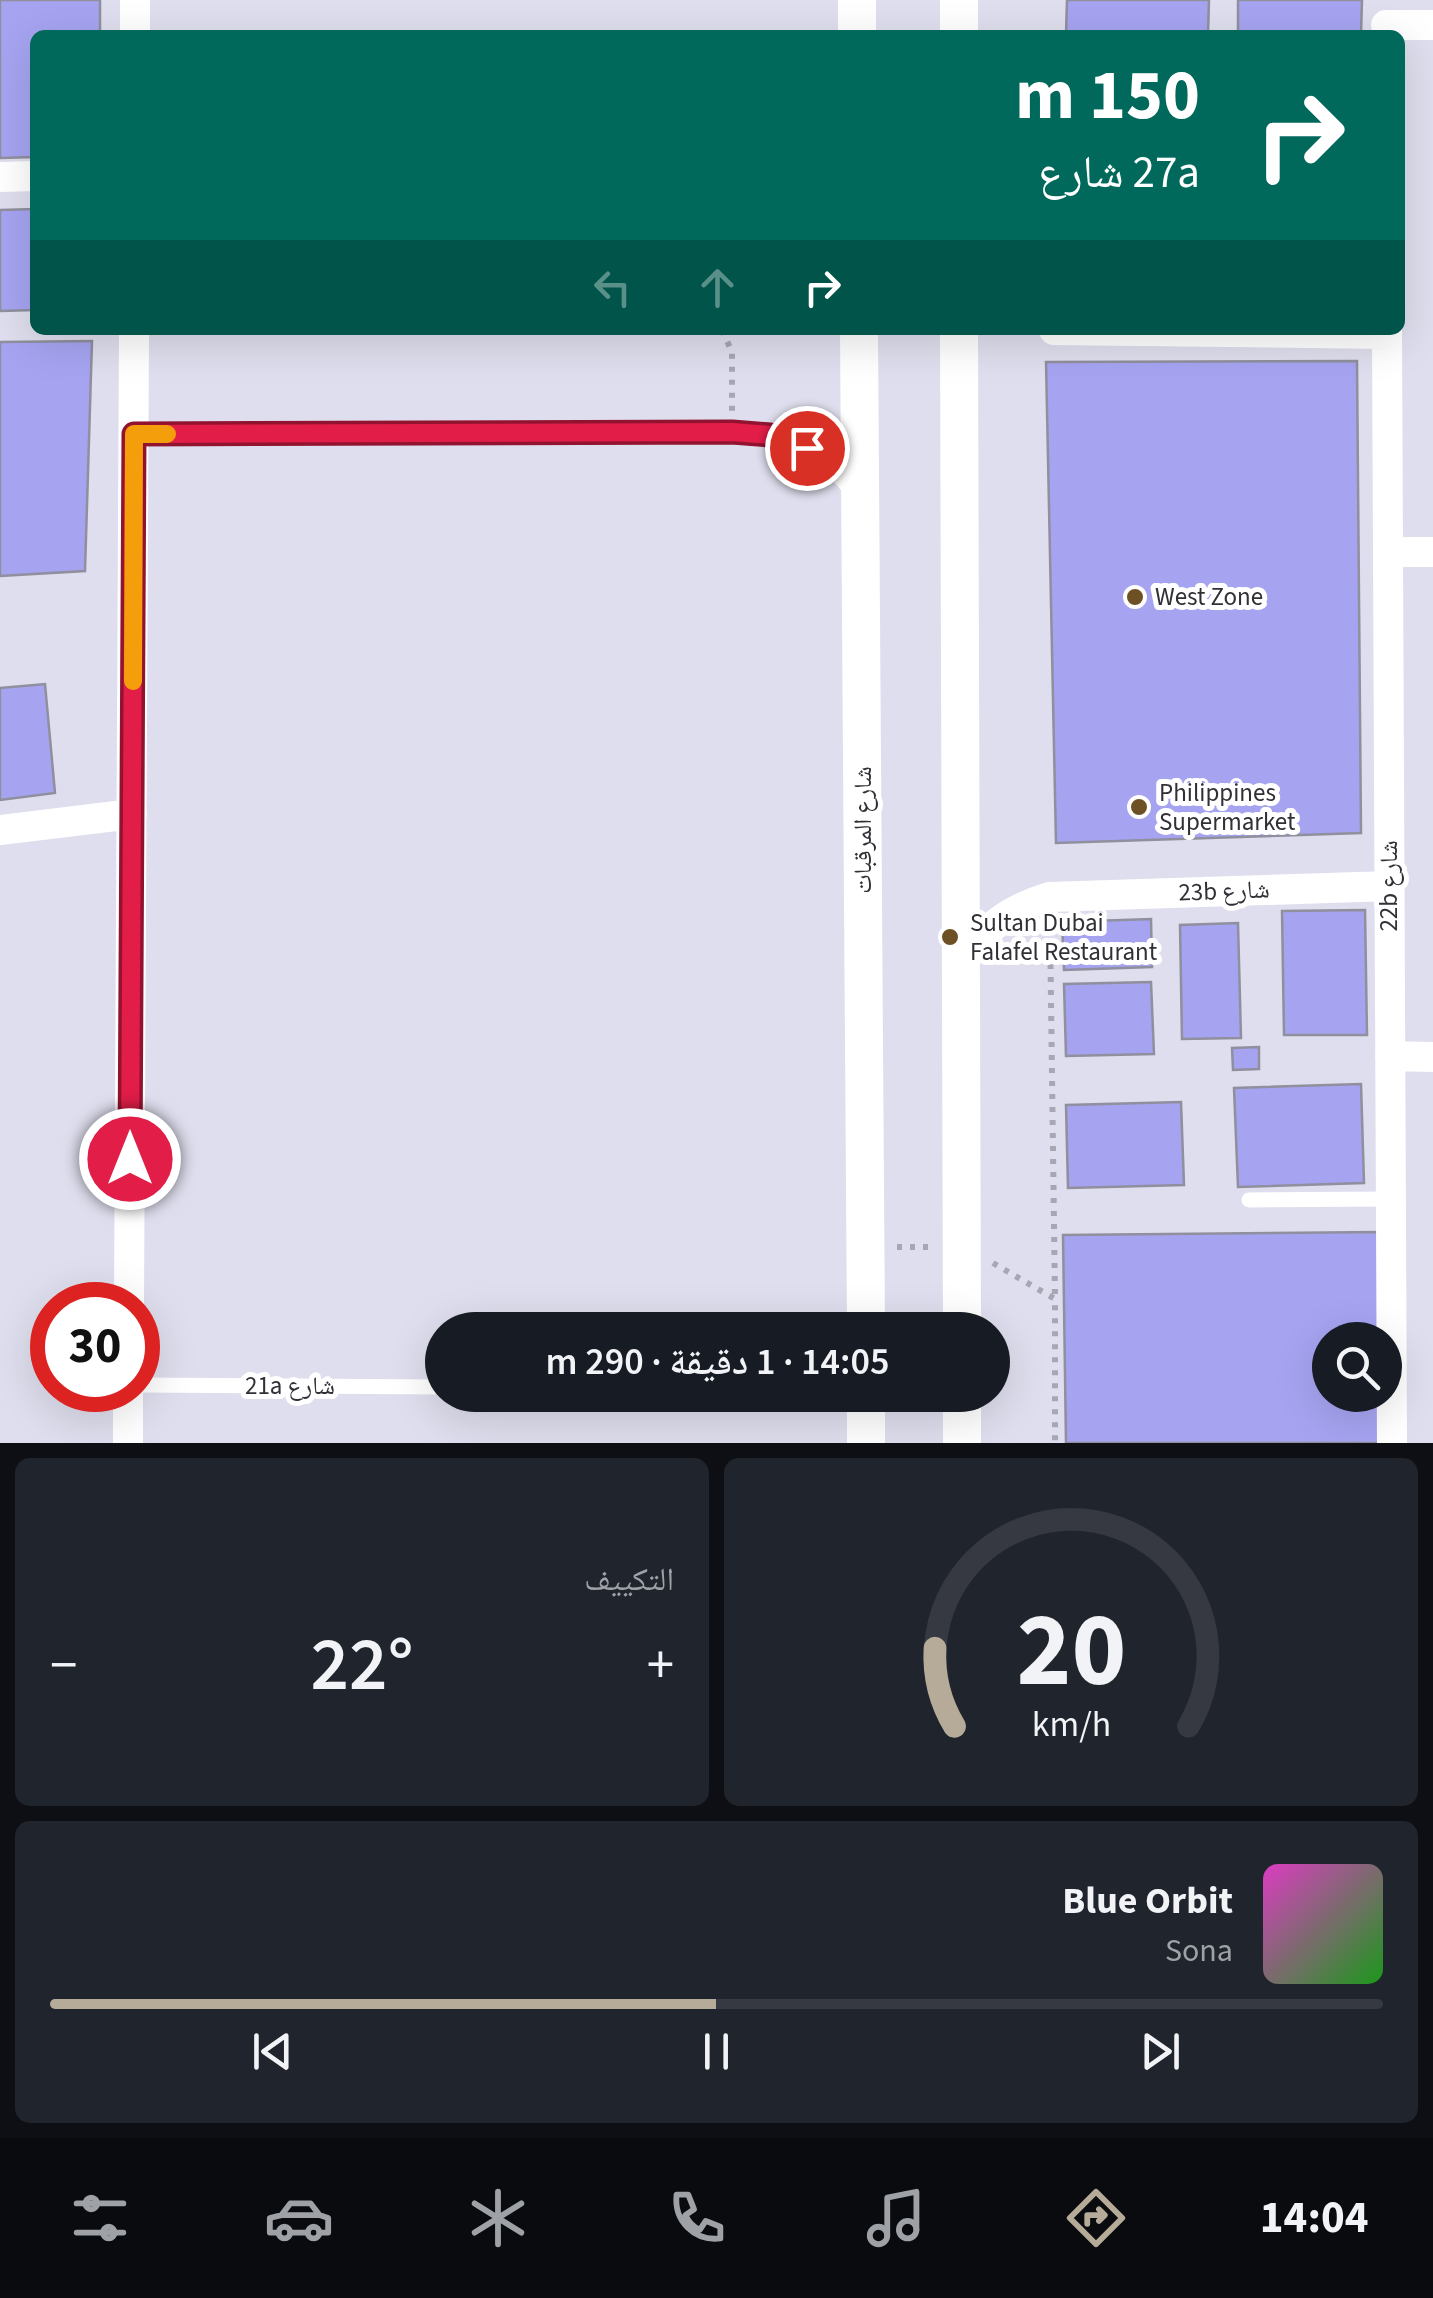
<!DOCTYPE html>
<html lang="ar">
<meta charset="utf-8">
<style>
body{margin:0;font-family:"Source Sans 3","Noto Naskh Arabic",sans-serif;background:#20242c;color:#f1f3f6;direction:rtl;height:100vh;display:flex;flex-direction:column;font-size:38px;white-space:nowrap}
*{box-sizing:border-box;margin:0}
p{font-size:32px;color:#9ea1a6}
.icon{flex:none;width:55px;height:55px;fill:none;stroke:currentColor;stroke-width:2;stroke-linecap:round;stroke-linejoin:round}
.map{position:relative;height:1443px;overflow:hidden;direction:ltr}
.details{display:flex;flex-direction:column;gap:15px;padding:15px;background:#0d0f14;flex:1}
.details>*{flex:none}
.banner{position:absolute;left:30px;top:30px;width:1375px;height:305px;border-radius:15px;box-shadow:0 10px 40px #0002;direction:rtl;background:#00695c;color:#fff;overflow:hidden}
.controls{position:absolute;left:1312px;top:1322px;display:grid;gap:20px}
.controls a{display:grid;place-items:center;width:90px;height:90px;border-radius:50%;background:#171b24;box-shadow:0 10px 40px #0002;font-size:50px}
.speed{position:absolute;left:30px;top:1282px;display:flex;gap:20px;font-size:50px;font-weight:700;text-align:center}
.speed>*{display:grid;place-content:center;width:130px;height:130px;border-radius:50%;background:#171b24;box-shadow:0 10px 40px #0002;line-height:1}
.speed .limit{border:15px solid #d22;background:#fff;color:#111}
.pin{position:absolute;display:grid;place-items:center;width:85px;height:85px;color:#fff;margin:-42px;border:5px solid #fff;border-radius:50%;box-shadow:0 2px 10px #0007}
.me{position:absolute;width:110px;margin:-55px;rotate:0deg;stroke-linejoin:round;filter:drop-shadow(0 0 8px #0008)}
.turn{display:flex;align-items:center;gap:35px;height:210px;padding:0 40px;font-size:45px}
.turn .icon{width:130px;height:130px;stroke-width:2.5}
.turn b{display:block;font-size:70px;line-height:85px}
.lanes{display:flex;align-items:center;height:95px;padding:0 40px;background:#0003;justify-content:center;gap:50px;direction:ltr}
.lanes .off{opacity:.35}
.big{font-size:75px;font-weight:600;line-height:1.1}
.details .card{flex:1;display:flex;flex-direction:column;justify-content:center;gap:15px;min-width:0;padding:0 35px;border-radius:15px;background:#20242c}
.details .dial{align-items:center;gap:0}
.dial svg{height:260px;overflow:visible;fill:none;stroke:#363941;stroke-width:7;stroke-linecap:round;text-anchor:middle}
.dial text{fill:#f1f3f6;stroke:none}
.song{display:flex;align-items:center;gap:30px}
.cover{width:120px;height:120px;border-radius:15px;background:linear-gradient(135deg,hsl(310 70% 55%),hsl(120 70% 35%))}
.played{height:10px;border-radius:5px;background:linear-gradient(90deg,#b6aa98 50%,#363941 50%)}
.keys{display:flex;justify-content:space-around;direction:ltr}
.heat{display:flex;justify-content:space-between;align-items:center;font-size:55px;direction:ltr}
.details .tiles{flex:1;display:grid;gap:15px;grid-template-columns:1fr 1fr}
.card:last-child{grid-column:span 2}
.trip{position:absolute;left:425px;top:1312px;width:585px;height:100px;border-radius:50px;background:#171b24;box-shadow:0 10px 40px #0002;font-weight:600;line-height:100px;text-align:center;direction:rtl}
.tab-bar{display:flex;height:160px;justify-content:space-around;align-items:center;background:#090b0e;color:#9ea1a6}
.tab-bar .icon{width:70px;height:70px}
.tab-bar .current{color:#b6aa98}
.tab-bar b{font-size:45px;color:#f1f3f6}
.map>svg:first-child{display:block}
</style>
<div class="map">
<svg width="1433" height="1443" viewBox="0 0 1433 1443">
<rect width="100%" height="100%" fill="#dedeee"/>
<path fill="#a6a4f1" stroke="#8f8f9d" stroke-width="2.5" d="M0,0H100V35H35V157L0,158Z
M1067,0H1209L1208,35H1066Z
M1238,0H1362L1361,35H1238Z
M35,209V310L0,311V210Z
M92,341L85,571L0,576V342Z
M1357,361L1361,833L1056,843L1046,362Z
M45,684L55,793L0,800V688Z
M1365,910L1367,1035H1284L1282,911Z
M1151,919L1152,967L1064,970L1062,922Z
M1238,923L1241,1038L1182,1039L1180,925Z
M1151,982L1154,1054L1066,1056L1064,984Z
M1259,1047V1069L1233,1070L1232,1048Z
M1361,1084L1364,1183L1238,1187L1234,1088Z
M1181,1102L1184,1185L1068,1188L1066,1105Z
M1381,1232L1383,1340H1330V1395H1383L1384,1443H1066L1063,1235Z"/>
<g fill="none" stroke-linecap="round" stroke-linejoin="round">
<path stroke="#a7a7b4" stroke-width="6" stroke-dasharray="5 8" stroke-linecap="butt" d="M722,330L732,352V416
M1050,925L1055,1299
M897,1247H930
M993,1263L1055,1299V1443"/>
<path stroke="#fff" stroke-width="15" d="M133,435H770C806,448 830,462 853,493
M1249,1200L1391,1199
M138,1385L442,1387"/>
<path stroke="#fff" stroke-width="30" d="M1386,25H1433
M135,35V0
M0,177L35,176
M1054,330L1387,334
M1387,330L1392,1443
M1388,552H1433
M0,830L132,814
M963,962C985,927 1010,909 1049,897L1390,886
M1390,1056L1433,1057
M129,1305L134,330
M128,1443V1390"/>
<path stroke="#fff" stroke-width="38" d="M857,0V35
M959,35V0
M859,330L866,1330
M959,330L962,1330
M866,1443V1395
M962,1443V1395"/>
</g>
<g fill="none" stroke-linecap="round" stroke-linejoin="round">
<defs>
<path id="route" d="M130,1159L134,434L732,432L770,435L807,448"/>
</defs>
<use href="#route" stroke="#92132f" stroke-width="25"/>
<use href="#route" stroke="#e11d48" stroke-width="18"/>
<path stroke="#f59e0b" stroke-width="18" d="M133,681L134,434H167"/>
</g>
<g fill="#6e5025" stroke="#fff" stroke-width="4">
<circle cx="1135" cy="597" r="10"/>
<circle cx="1139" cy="807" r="10"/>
<circle cx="950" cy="937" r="10"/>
</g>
<g text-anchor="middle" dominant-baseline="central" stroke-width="10" stroke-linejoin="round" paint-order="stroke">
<g font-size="25" fill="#303036" stroke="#fff" text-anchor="start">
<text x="1155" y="597">West Zone</text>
<text x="1159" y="793">Philippines<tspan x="1159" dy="29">Supermarket</tspan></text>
<text x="970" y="923">Sultan Dubai<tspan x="970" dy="29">Falafel Restaurant</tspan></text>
</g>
<g font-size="25" fill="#303036" stroke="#fff">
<text transform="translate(863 830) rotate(-90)">شارع المرقبات</text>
<text transform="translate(1389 886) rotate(-90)">22b شارع</text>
<text transform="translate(1224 891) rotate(-2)">23b شارع</text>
<text x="290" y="1386">21a شارع</text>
</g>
</g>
</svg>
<div class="controls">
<a><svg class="icon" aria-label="search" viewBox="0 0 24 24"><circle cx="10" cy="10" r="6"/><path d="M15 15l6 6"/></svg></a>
</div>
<div class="speed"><div class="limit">30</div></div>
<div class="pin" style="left:807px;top:448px;background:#d93025"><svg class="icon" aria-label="arrive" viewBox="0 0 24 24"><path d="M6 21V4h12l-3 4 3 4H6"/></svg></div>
<svg class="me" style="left:130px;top:1159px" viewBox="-20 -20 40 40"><circle r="17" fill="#e11d48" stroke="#fff" stroke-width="3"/><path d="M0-11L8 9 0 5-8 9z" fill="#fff"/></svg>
<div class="trip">14:05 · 1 دقيقة · 290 m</div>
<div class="banner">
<div class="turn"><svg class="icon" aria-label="right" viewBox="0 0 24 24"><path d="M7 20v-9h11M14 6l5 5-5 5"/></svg><div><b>150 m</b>27a شارع</div></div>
<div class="lanes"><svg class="icon off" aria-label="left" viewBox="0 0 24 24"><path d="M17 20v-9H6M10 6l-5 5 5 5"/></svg><svg class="icon off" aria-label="ahead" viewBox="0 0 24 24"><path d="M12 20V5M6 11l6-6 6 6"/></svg><svg class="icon" aria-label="right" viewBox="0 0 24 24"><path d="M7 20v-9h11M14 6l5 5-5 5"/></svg></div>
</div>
</div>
<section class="details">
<div class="tiles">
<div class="card dial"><svg viewBox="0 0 100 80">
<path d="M14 69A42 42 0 1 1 86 69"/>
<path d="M14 69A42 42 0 0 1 8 45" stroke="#b6aa98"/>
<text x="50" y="56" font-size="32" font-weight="700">20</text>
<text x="50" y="72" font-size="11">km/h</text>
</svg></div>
<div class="card"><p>التكييف</p>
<div class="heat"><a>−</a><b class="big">22°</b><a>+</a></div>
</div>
<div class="card">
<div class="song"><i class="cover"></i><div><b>Blue Orbit</b><p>Sona</p></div></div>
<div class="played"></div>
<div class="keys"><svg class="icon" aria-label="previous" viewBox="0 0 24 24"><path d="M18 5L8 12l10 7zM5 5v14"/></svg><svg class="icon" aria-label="pause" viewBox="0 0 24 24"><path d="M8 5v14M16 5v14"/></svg><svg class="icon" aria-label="next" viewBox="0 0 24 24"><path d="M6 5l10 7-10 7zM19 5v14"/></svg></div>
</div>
</div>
</section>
<nav class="tab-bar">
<b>14:04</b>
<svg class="icon current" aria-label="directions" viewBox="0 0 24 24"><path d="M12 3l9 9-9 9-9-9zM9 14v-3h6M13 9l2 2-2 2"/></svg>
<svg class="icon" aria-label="music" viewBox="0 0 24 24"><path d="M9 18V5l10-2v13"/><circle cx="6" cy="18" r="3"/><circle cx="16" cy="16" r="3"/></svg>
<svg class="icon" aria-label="phone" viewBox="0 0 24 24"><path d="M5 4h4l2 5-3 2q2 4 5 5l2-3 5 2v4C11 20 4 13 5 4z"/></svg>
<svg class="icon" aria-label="climate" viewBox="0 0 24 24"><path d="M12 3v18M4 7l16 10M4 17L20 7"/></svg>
<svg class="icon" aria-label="car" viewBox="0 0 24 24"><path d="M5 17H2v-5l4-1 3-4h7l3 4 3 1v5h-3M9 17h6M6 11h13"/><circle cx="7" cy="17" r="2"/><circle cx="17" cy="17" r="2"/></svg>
<svg class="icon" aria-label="filters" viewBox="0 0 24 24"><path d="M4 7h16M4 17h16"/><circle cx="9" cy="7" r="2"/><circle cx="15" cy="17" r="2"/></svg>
</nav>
